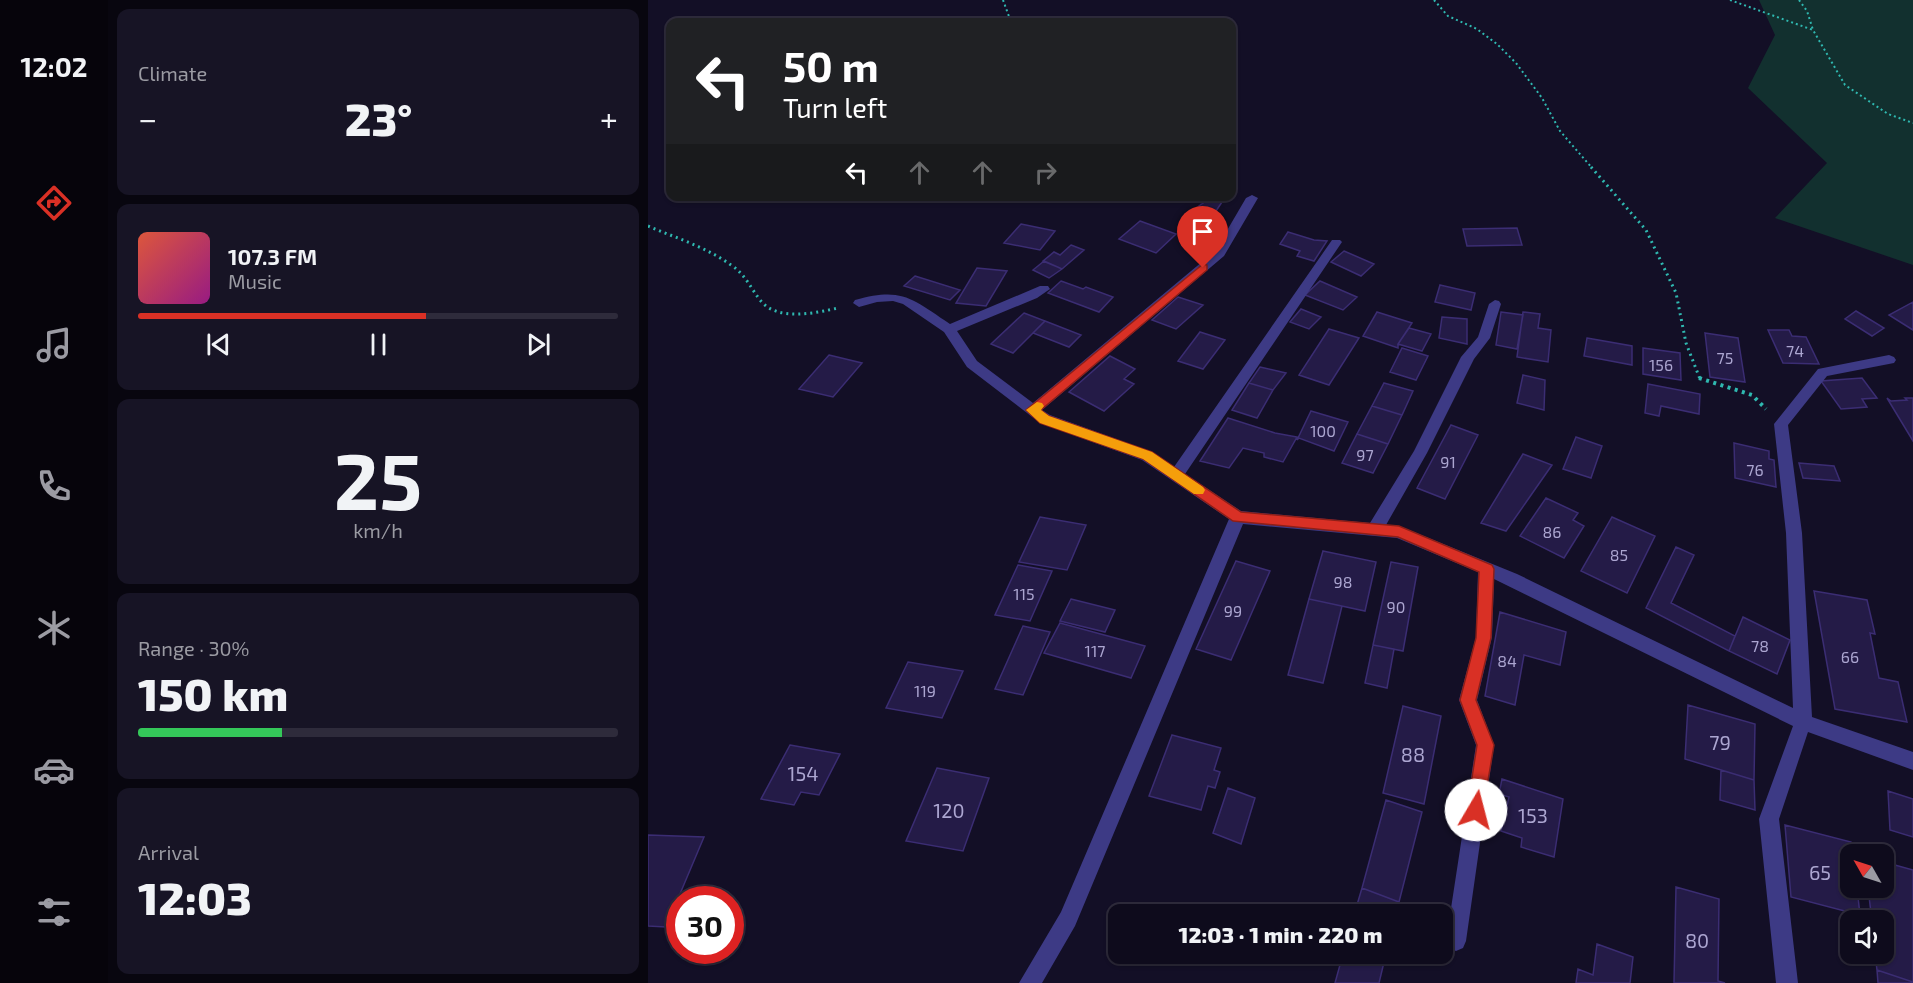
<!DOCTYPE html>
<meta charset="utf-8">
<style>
body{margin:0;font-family:"Exo 2",sans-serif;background:#171425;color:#f1f3f6;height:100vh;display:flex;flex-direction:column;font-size:22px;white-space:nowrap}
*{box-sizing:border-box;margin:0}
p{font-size:20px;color:#9b9ba3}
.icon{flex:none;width:33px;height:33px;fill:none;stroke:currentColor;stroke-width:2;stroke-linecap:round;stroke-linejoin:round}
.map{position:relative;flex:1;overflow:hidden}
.sheet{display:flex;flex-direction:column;gap:9px;padding:9px;background:#08060f;width:540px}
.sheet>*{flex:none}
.hud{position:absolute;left:18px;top:18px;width:570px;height:183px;border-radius:12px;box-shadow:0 2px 4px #0004,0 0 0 2px #2e2b3b;background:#202124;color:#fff;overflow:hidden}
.needle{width:39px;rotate:309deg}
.tools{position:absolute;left:1192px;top:844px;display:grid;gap:12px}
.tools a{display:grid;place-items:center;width:54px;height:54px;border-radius:12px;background:#0e0b1c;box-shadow:0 2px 4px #0004,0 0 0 2px #2e2b3b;font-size:30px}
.speed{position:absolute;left:18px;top:886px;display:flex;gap:12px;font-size:30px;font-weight:700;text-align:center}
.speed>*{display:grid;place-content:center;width:78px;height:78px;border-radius:50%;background:#0e0b1c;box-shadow:0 2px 4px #0004,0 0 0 2px #2e2b3b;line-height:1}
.speed .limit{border:9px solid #d22;background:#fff;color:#111}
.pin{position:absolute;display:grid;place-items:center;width:51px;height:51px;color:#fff;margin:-62px -26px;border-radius:50% 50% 50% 0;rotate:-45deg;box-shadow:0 0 6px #0007}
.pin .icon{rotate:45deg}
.me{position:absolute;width:66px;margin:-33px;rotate:8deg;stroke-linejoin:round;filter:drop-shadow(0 0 4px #0008)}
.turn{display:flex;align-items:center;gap:21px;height:126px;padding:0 18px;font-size:27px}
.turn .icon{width:78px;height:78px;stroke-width:2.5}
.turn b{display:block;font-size:42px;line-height:51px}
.lanes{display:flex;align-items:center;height:57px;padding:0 18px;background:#0003;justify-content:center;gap:30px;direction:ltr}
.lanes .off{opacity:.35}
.big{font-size:45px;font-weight:800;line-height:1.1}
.sheet .card{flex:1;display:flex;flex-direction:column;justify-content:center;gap:9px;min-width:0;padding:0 21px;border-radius:12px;background:#171425}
.sheet .dial{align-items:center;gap:0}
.dial b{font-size:78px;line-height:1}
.song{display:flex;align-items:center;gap:18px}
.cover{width:72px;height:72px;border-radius:9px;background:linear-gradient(135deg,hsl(10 70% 55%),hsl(310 70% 35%))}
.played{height:6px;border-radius:3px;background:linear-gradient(90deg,#d93025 60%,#2e2b3b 60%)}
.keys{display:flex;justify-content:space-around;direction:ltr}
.heat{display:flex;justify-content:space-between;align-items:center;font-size:33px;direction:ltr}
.charge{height:9px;border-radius:4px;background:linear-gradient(90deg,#34c759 30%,#2e2b3b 0)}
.trip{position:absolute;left:460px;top:904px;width:345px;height:60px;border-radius:12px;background:#0e0b1c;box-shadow:0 2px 4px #0004,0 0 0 2px #2e2b3b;font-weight:800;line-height:60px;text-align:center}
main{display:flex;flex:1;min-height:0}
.menu{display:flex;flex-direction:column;width:108px;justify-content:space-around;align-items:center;background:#06040b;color:#9b9ba3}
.menu .icon{width:42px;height:42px}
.menu .active{color:#d93025}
.menu b{font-size:27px;color:#f1f3f6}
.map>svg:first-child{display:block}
</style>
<main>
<nav class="menu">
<b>12:02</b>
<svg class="icon active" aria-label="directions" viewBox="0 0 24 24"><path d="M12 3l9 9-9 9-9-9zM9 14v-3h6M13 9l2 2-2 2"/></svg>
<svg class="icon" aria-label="music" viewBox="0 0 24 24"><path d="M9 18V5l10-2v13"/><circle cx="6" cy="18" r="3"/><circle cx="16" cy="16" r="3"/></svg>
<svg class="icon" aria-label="phone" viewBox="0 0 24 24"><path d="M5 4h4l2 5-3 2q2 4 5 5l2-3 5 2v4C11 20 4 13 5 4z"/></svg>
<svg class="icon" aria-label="climate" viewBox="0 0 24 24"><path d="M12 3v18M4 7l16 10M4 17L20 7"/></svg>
<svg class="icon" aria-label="car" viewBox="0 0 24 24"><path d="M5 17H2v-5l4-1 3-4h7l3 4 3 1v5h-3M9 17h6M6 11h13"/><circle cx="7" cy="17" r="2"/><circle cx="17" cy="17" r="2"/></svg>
<svg class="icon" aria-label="filters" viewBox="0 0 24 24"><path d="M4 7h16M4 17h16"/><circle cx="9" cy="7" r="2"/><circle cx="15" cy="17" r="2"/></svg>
</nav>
<section class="sheet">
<div class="card"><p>Climate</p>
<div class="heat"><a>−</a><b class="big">23°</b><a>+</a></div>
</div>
<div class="card">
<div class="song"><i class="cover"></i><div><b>107.3 FM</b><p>Music</p></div></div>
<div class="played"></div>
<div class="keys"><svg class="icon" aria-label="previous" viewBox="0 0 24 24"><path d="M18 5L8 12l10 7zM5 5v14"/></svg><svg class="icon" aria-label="pause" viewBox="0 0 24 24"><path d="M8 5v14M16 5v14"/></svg><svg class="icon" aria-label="next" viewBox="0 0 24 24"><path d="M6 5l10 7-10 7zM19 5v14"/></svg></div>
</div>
<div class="card dial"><b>25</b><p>km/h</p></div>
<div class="card"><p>Range · 30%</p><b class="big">150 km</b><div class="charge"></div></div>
<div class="card"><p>Arrival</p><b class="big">12:03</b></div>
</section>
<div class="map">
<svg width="1265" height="983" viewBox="0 0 1265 983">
<rect width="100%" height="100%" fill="#130f26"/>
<path fill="#12302f" d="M1111,0H1265V265L1127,218L1179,163L1100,88L1127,35Z"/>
<path fill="#241b47" stroke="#3b2d73" stroke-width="1.5" d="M536,196H578L568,211L551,206L555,203L535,198Z
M492,221L528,234L508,253L471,239Z
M373,224L407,231L392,250L356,243Z
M869,228L874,245L819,246L815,229Z
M640,232L666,240L679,241L666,261L649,256L652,251L632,244Z
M423,245L436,250L414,269L395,261L406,252L412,255Z
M696,251L726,264L713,276L683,262Z
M396,261L414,269L401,278L385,270Z
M329,268L359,271L338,306L308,303Z
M267,276L312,290L302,300L256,286Z
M413,281L435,289L438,287L465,297L451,312L400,293Z
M672,281L709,297L695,310L657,295Z
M792,285L827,293L823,310L787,302Z
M530,297L555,305L528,329L504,320Z
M1265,302V330L1241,315Z
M653,309L673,317L661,329L642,322Z
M1208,311L1236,328L1224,336L1197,319Z
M729,312L764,323L750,344V348L715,336Z
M853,312L875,315L869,349L848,345Z
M875,312L892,314L890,328L903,330L900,362L869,357Z
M376,313L397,321L365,353L343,344Z
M794,317L819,319V344L791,338Z
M397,321L433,335L421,347L385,333Z
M761,328L783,334L774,351L750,344Z
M681,329L711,338L681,385L651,375Z
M1120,330H1141L1144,336L1158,337L1171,364L1135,363Z
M552,332L577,340L555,369L530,361Z
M1057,333L1090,338L1097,382L1062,377Z
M939,338L984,346V365L936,356Z
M754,348L780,356L768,380L742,372Z
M995,348L1032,353L1033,380L995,374Z
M181,355L214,363L185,397L151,389Z
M462,356L487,369L476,379L486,384L456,411L421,392Z
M612,367L638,373L625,390L601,383Z
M875,375L897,380L896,410L869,403Z
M1214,378L1229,398L1214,399L1219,407L1193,409L1173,381Z
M601,383L625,390L609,418L584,410Z
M736,383L765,391L754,415L724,406Z
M1000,384L1052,394L1051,414L1013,406L1011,416L997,413Z
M1239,398L1243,401L1259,400L1257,398H1265V441Z
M724,406L754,415L740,444L709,434Z
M663,411L700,422L686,451L651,438L649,440Z
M580,418L627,433L649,437L635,462L616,457V453L595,448L581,468L552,461Z
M803,425L830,435L797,499L769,488Z
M709,434L740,444L725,473L694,463Z
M928,437L954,446L943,478L915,469Z
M1086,443L1121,451V459L1126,460L1128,487L1087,478Z
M875,454L904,465L858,531L833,523Z
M1151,463L1186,466L1192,481L1155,478Z
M898,498L930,513L925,520L936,526L916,558L872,536Z
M392,517L438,525L419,570L371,562Z
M964,517L1007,536L979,593L933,571Z
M1028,547L1046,555L1023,603L1087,636L1081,651L998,608Z
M675,551L728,562L717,611L661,599Z
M588,561L622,571L583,660L548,649Z
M743,562L770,567L755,651L725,645Z
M370,565L404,571L382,621L347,615Z
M1166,591L1219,600L1227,634L1222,633L1231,678L1250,682L1259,722L1187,709Z
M423,599L467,610L457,632L412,621Z
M661,599L694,606L675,683L640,675Z
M852,612L918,632L912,665L876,655L867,705L837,696Z
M1095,617L1142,640L1129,674L1081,651Z
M412,623L497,646L483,678L396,653Z
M375,626L402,632L375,695L347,689Z
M725,645L746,649L739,688L717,683Z
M260,662L315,671L294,718L238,708Z
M1040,705L1107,724L1106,780L1037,759Z
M755,706L793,716L776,804L735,793Z
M524,735L573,748L566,770L572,772L567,788L560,786L553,810L501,796Z
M142,745L192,754L171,795L153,792L146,805L113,799Z
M289,768L341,778L315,851L258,841Z
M1073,770L1106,780L1107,810L1072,800Z
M854,779L915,799L906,857L873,847L874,838L853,831L861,797L851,794Z
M580,788L607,798L593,844L565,833Z
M1240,791L1265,799V837L1242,830Z
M738,800L774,812L751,902L714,888Z
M1137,825L1203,842V888H1209L1212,915L1143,897Z
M0,835L56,837L18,927L0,926Z
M1236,862L1265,870V982L1229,970L1227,954H1236V921H1224L1220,888H1236Z
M1028,887L1071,899L1070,981L1077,983H1026Z
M714,888L751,902L748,915H706Z
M949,944L985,957L982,983H928L930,969L945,975Z
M695,954H738L731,983H687Z
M1229,970L1265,982V983H1230Z"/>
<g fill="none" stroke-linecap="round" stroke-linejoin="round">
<path stroke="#2fb8b0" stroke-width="2" stroke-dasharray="2 3" stroke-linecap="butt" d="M355,0L363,22
M786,0L800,16L829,29L849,44L868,63L894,98L912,131L944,168
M1082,0L1165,30L1197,85L1240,114L1265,123
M1151,0L1159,11L1165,30"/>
<path stroke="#2fb8b0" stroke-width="3" stroke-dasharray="2 4" stroke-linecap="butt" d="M943,167L998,230L1028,293L1038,343L1052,379
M0,226C28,238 58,247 83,265C97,274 102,287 112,300C129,322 167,313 190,308"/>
<path stroke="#2fb8b0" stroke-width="4" stroke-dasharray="3 4.5" stroke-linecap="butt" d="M1051,378L1104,395L1118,409"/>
<path fill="#3d3a85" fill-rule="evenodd" d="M604,195L610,198L576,256L394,410L402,415L504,452L526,467L684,240H692L694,242L537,474L593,511L722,523L766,451L813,357L830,337L841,304L847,300L851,301L853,304L842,338L826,359L779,453L738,525L756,528L869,574L1145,708L1138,533L1126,424L1170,369L1241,355L1246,357L1248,360L1246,363L1179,376L1140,425L1154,533L1164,717L1265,752V770L1160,732L1131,819L1150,983H1128L1111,819L1145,726L846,579L844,637L829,700L846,745L818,941L815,948L808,951L801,948L798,941L828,745L811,700L828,637L830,572L749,538L595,524L427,926L394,983H371L413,912L581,519L494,460L392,423L319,367L296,332L255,304L245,301L229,302L211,307L205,303L207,300C254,287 263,298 302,324L392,286H400L402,289L389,298L309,331L329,361L385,403L567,251L598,198Z"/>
</g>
<path fill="#d93025" stroke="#8d1f18" stroke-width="1.5" d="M555,264L559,265V270L393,410L401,416L504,452L593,512L751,526L844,565L846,569L843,638L828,700L846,745L834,816L828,819L822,816L819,810L829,745L812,700L828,638L831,572L750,537L585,521L495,459L392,423L378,410Z"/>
<path fill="#f59e0b" d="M389,402L394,403L396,406L393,410L401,416L504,452L555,487L557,490L555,494H546L495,459L392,423L378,410Z"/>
<g text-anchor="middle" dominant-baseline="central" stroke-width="6" stroke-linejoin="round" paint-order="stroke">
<g font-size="16" fill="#aca6d1">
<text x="1147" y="350">74</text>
<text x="1077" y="357">75</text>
<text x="1013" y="364">156</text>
<text x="675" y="430">100</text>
<text x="717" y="454">97</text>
<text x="800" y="461">91</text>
<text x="1107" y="469">76</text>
<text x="904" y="531">86</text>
<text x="971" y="554">85</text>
<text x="695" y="581">98</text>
<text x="376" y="593">115</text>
<text x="748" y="606">90</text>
<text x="585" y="610">99</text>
<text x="1112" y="645">78</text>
<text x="447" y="650">117</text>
<text x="1202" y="656">66</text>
<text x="859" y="660">84</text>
<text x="277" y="690">119</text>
</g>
<g font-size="20" fill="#aca6d1">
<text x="1072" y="742">79</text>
<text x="765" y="754">88</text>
<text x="155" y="773">154</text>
<text x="301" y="810">120</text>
<text x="885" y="815">153</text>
<text x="1172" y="872">65</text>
<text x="1049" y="940">80</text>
</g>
</g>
</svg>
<div class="tools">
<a><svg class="needle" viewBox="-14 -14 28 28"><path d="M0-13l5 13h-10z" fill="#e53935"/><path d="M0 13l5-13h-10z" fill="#9b9ba3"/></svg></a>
<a><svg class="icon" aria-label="sound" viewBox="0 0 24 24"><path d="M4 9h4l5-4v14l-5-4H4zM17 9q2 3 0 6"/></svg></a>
</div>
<div class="speed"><div class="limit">30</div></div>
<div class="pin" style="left:555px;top:268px;background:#d93025"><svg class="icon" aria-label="arrive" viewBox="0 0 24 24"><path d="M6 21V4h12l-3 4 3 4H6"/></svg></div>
<svg class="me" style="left:828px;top:810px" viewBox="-20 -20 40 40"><circle r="19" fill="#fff"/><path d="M0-13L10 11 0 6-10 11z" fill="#d93025"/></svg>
<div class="trip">12:03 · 1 min · 220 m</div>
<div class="hud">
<div class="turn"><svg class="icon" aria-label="left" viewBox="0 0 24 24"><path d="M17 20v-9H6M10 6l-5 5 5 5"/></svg><div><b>50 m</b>Turn left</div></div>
<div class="lanes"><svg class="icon" aria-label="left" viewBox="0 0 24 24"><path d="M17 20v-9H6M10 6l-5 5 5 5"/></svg><svg class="icon off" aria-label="ahead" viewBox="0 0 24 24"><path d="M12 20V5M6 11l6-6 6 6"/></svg><svg class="icon off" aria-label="ahead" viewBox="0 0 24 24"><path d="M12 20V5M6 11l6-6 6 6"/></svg><svg class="icon off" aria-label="right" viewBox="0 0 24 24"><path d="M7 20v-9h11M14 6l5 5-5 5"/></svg></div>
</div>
</div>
</main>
